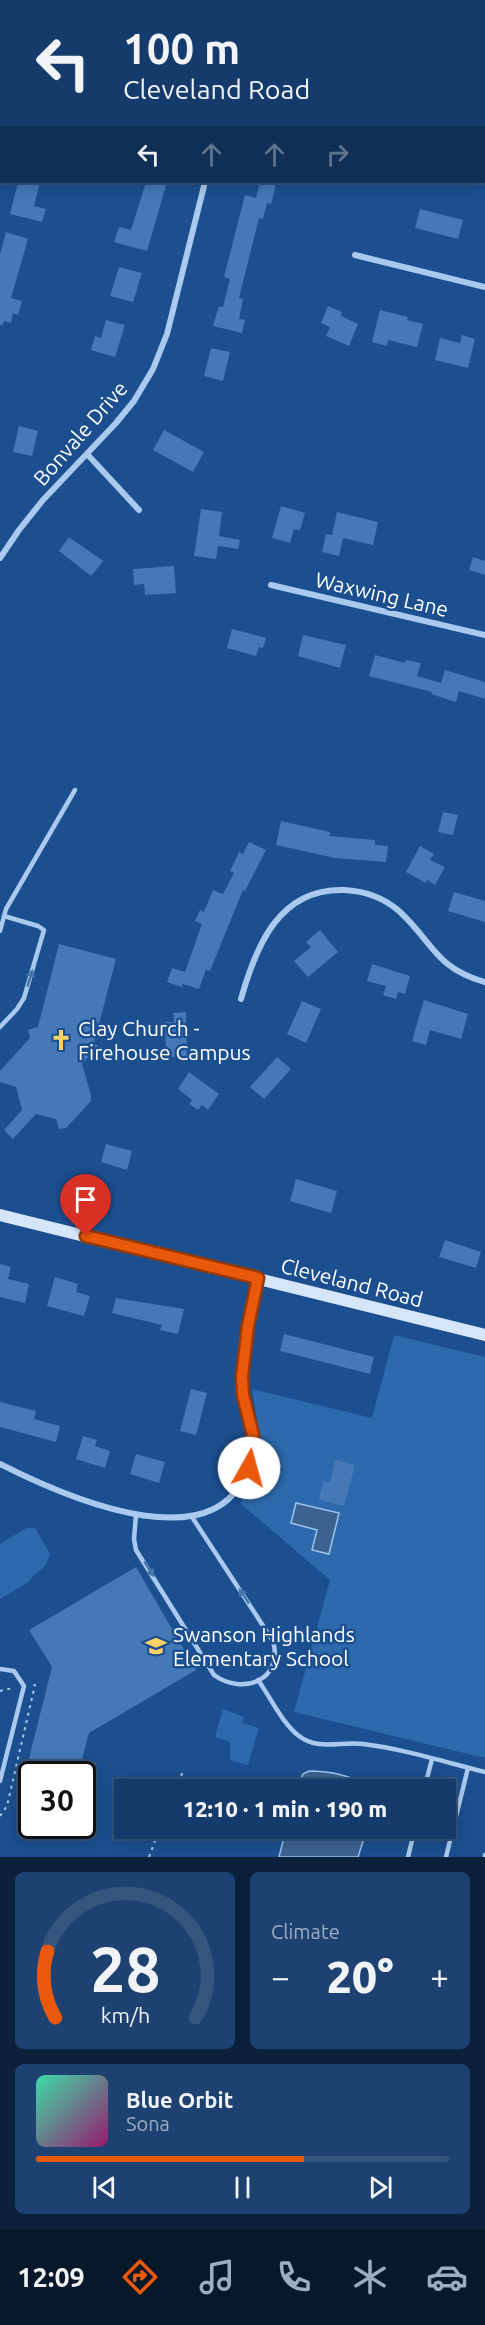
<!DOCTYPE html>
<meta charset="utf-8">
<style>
body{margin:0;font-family:Ubuntu,sans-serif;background:#1d4271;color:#f1f3f6;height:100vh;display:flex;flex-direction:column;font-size:22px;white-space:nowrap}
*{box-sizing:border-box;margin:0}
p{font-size:20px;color:#9dadc1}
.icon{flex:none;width:33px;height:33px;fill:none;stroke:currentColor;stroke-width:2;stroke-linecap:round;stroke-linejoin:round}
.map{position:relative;height:1857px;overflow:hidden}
.details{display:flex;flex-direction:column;gap:15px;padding:15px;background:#0b203b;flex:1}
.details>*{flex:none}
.hud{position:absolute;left:0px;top:0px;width:486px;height:183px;box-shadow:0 3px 15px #0003,0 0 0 2px #33557e;background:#143b6b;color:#f1f3f6;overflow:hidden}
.speed{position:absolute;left:18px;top:1761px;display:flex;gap:12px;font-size:30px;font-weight:700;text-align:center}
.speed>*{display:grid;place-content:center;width:78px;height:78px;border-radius:50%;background:#143b6b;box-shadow:0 3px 15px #0003,0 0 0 2px #33557e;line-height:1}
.speed .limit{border:3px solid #111;border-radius:9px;background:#fff;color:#111}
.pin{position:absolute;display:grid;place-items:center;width:51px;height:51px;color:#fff;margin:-62px -26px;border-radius:50% 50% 50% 0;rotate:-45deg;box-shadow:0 0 6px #0007}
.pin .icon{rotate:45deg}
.me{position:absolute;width:66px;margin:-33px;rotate:7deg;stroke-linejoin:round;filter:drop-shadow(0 0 4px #0008)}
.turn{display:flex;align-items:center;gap:21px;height:126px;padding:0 24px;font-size:27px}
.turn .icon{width:78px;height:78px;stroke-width:2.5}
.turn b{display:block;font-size:42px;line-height:51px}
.lanes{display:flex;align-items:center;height:57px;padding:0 24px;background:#0003;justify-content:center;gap:30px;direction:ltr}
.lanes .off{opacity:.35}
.big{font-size:45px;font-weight:800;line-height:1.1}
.details .tile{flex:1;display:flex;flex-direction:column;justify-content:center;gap:9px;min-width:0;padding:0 21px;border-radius:9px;background:#1d4271}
.details .dial{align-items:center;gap:0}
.dial svg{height:156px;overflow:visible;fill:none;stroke:#33557e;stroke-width:7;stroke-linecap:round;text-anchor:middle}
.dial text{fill:#f1f3f6;stroke:none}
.song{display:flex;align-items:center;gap:18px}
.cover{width:72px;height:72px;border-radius:9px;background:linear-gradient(135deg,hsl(160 70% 55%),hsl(320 70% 35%))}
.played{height:6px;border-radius:3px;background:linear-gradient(90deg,#ea580c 65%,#33557e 65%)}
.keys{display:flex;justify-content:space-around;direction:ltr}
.heat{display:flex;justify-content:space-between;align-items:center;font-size:33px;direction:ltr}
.details .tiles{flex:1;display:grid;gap:15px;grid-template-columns:1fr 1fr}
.tile:last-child{grid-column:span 2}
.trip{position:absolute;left:114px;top:1779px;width:342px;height:60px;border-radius:0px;background:#143b6b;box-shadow:0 3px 15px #0003,0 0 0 2px #33557e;font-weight:800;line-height:60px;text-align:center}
.dock{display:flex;height:96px;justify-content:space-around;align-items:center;background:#08182b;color:#9dadc1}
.dock .icon{width:42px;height:42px}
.dock .selected{color:#ea580c}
.dock b{font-size:27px;color:#f1f3f6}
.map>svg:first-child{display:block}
</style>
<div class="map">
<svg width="485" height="1857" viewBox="0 0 485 1857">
<rect width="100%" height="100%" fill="#1b4f8f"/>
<path fill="#2e69ad" d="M394,1335L485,1357V1758L294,1712L330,1580L240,1503C269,1463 259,1434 252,1389L372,1418Z
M27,1528H35L50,1554L46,1565L32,1577L29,1582L0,1599V1544Z
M223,1709L244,1717L242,1723L259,1728L248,1765L230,1760V1742L215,1737Z"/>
<path fill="#3c6290" stroke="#9cc4f0" stroke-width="1.5" d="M296,1503L339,1513L329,1554L312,1550L317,1530L291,1523Z
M309,1771C328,1771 355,1775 368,1789H296L303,1774Z
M286,1829V1828L367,1829L358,1857H279Z"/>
<path fill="#4478b7" d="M18,182H40L34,206L46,209L42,222L10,214Z
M146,182H167L147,251L114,242L119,227L131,230Z
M260,182L276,184L271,204L267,203L263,219L259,218L239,298L243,299L239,319L245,320L242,333L213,326L219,306L223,307L230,279L224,277L245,195L256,198Z
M420,209L463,220L458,239L415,228Z
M6,232L28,239L11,298L22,301L18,315L13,313L11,323L4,321L3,325H0V254Z
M119,267L142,273L133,302L110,296Z
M328,306L342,312L341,316L358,324L349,346L326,336L330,327L321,323Z
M380,310L408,317L407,320L423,324L417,347L388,340L387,346L372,342Z
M106,320L125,325L115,357L91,350L95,336L101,338Z
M462,335L475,339L468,368L435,360L440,338L460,343Z
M211,348L230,352L223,381L204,376Z
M19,426L38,431L32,456L13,452Z
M164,430L204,452L193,472L153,450Z
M281,506L305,513L300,530L294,529L290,543L272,538Z
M201,509L222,512L219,536L240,540L238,549L218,546L216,559L194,556Z
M337,512L378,522L373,545L343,538L339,556L322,552L326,534L332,535Z
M69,537L103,561L91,576L59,551Z
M473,557L485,561V575L469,570Z
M174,566L176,593L145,595L144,584L134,585L133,569Z
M232,629L266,638L263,648L259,647L256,656L227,648Z
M303,635L346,645L340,668L298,656Z
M375,655L405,663L406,660L421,663L417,676L441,683L445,670L485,682V699L459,691L456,702L431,694L432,692L369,676Z
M443,812L458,815L453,835L438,832Z
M281,821L330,832L329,836L375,840V845L388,846L386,862L335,858L276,845Z
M249,842L266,850L245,891L243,890L210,971L206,970L199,989L183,984L182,987L167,982L172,968L185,972L202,924L195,921L200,910L204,912L213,890L223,894L234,873L230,871L239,852L243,854Z
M420,846L434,854L430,860L445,867L435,885L427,880L426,883L406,872Z
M454,892L485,901V922L448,911Z
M320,930L338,952L308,977L294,961L311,947L306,942Z
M59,944L116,959L94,1043L98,1046L82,1064L91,1095V1101L66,1128L59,1129L56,1119L36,1114L13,1139L4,1130L22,1110L16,1087L0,1082V1071L30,1038L28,1030L38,1027Z
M372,964L410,976L405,994L398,992L396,999L383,995L386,986L367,981Z
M424,1000L468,1014L461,1039L430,1030L426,1045L412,1041Z
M302,1001L321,1009L306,1043L287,1034Z
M186,1012L187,1057H166L165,1022H174L173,1013Z
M277,1057L291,1069L264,1099L250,1087Z
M189,1072L219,1094L208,1110L202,1105L198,1110L189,1104L192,1100L178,1089Z
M106,1144L132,1151L127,1170L101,1162Z
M296,1179L337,1191L331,1213L290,1201Z
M445,1240L481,1252L476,1268L439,1257Z
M0,1264L11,1267L8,1279L29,1284L25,1303L0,1297Z
M55,1277L78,1284L76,1292L90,1296L84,1316L47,1306Z
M116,1298L184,1309L178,1334L160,1330L162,1325L112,1313Z
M284,1334L374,1357L370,1374L280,1351Z
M191,1389L207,1393L196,1435L180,1431Z
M0,1402L36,1411L34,1419L60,1426L56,1442L0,1427Z
M83,1436L97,1440L95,1446L110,1451L105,1468L76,1459Z
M136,1454L165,1462L159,1483L130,1474Z
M335,1460L355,1465L344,1506L319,1500L323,1481L330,1483Z
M136,1567L196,1670L89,1733L78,1774H25L52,1667L29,1630Z"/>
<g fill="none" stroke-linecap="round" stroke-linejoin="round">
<path stroke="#a9c9ee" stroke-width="2" stroke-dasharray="3 4.5" stroke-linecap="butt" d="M0,1691L13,1688
M176,1790L183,1771
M0,1816L7,1806L35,1685L31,1686
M149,1857L160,1828"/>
<path stroke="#a9c9ee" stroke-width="4.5" d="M0,931L6,909L75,790
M0,1027L17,1009L24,998L44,930L38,926L4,916
M136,1515L134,1539L136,1550L214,1675C243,1696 284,1680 273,1641L192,1517
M0,1669L14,1671L24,1686L0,1781
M258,1680C271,1698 282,1723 299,1736C318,1751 342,1741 363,1744C404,1749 445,1762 485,1772
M424,1790L432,1759
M408,1857L415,1828
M446,1857L468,1768
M485,1857V1855"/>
<path stroke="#a9c9ee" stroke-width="6" d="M203,0L209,2
M20,2L21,0
M251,2L252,0
M0,85L2,79
M355,255L485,287
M87,454L139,510
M0,558L19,530L43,500L116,423L134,401L153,369L167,334L205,182
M271,585L485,635
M241,999C256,946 279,888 344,890C364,891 384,898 399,911C433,942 435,968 485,982
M0,1464C65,1497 234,1573 252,1450C256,1425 243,1403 242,1378C240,1346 251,1311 258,1279"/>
<path stroke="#d6e6fa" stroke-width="12" d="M0,1215L485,1335"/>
</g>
<defs><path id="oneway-solid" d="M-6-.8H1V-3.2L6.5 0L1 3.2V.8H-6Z" transform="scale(1.5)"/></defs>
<g fill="#4674ac">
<use href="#oneway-solid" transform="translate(30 978) rotate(-73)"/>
<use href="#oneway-solid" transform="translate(149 1569) rotate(58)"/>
<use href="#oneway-solid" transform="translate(244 1596) rotate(-123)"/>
</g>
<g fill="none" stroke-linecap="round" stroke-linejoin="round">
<defs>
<path id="route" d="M86,1236L258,1278L248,1326L242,1376L243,1395L253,1435L249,1468"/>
</defs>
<use href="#route" stroke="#983908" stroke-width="15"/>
<use href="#route" stroke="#ea580c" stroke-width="10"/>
</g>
<defs>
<symbol id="church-bare" viewBox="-9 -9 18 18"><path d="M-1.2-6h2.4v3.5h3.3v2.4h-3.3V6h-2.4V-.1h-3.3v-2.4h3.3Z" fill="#ffd166" stroke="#1b4f8f" stroke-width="2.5" paint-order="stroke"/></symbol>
<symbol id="school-bare" viewBox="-9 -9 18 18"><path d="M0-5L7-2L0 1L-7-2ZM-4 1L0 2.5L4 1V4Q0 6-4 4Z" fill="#ffd166" stroke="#1b4f8f" stroke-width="2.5" paint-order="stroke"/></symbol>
</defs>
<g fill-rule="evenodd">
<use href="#church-bare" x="46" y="1025" width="30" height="30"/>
<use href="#school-bare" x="141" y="1631" width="30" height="30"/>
</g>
<g text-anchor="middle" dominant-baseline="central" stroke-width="5" stroke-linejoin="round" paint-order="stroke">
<g font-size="21" fill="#fff" stroke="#1b4f8f">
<text transform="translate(80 433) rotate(-49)">Bonvale Drive</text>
<text transform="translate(382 594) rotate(13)">Waxwing Lane</text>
<text transform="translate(352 1282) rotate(14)">Cleveland Road</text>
</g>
<g font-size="21" fill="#fff" stroke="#1b4f8f" text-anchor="start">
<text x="78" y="1028">Clay Church -<tspan x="78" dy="24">Firehouse Campus</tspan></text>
<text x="173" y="1634">Swanson Highlands<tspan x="173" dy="24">Elementary School</tspan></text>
</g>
</g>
</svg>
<div class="speed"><div class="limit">30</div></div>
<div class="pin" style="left:86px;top:1236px;background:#d93025"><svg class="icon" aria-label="arrive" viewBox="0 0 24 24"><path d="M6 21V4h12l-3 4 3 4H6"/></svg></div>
<svg class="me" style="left:249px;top:1468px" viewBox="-20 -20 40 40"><circle r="19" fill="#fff"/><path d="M0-13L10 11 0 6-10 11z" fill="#ea580c"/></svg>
<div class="trip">12:10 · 1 min · 190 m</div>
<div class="hud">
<div class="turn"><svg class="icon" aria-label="left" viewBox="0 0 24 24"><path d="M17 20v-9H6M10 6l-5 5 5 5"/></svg><div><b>100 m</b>Cleveland Road</div></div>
<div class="lanes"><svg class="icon" aria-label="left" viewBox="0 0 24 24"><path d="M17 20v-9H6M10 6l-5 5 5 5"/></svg><svg class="icon off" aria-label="ahead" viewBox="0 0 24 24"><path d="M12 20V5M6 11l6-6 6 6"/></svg><svg class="icon off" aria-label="ahead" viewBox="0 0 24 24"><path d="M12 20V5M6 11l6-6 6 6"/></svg><svg class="icon off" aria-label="right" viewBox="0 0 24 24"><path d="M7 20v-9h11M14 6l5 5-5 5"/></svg></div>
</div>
</div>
<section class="details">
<div class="tiles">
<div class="tile dial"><svg viewBox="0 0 100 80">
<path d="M14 69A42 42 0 1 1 86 69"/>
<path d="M14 69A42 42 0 0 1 10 35" stroke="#ea580c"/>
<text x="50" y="56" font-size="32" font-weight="700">28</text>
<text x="50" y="72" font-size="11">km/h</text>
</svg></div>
<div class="tile"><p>Climate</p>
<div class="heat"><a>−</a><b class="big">20°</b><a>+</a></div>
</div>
<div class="tile">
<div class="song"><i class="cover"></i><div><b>Blue Orbit</b><p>Sona</p></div></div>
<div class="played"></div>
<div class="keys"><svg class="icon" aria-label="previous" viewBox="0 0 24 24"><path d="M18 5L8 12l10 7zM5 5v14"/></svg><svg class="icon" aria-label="pause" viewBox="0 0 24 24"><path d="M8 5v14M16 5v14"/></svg><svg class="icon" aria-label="next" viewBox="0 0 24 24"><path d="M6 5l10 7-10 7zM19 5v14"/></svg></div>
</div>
</div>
</section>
<nav class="dock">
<b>12:09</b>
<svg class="icon selected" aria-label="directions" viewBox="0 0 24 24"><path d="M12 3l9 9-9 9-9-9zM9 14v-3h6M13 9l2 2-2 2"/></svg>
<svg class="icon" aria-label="music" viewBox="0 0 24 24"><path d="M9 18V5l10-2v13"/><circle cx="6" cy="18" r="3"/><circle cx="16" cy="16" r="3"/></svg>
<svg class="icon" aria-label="phone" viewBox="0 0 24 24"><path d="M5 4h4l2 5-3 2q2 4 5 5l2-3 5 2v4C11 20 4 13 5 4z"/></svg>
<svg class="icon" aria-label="climate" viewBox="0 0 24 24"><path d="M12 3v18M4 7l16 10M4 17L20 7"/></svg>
<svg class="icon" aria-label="car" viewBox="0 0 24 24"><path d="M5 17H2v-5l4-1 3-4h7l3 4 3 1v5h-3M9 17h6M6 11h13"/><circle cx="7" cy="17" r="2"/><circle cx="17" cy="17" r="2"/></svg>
</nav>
